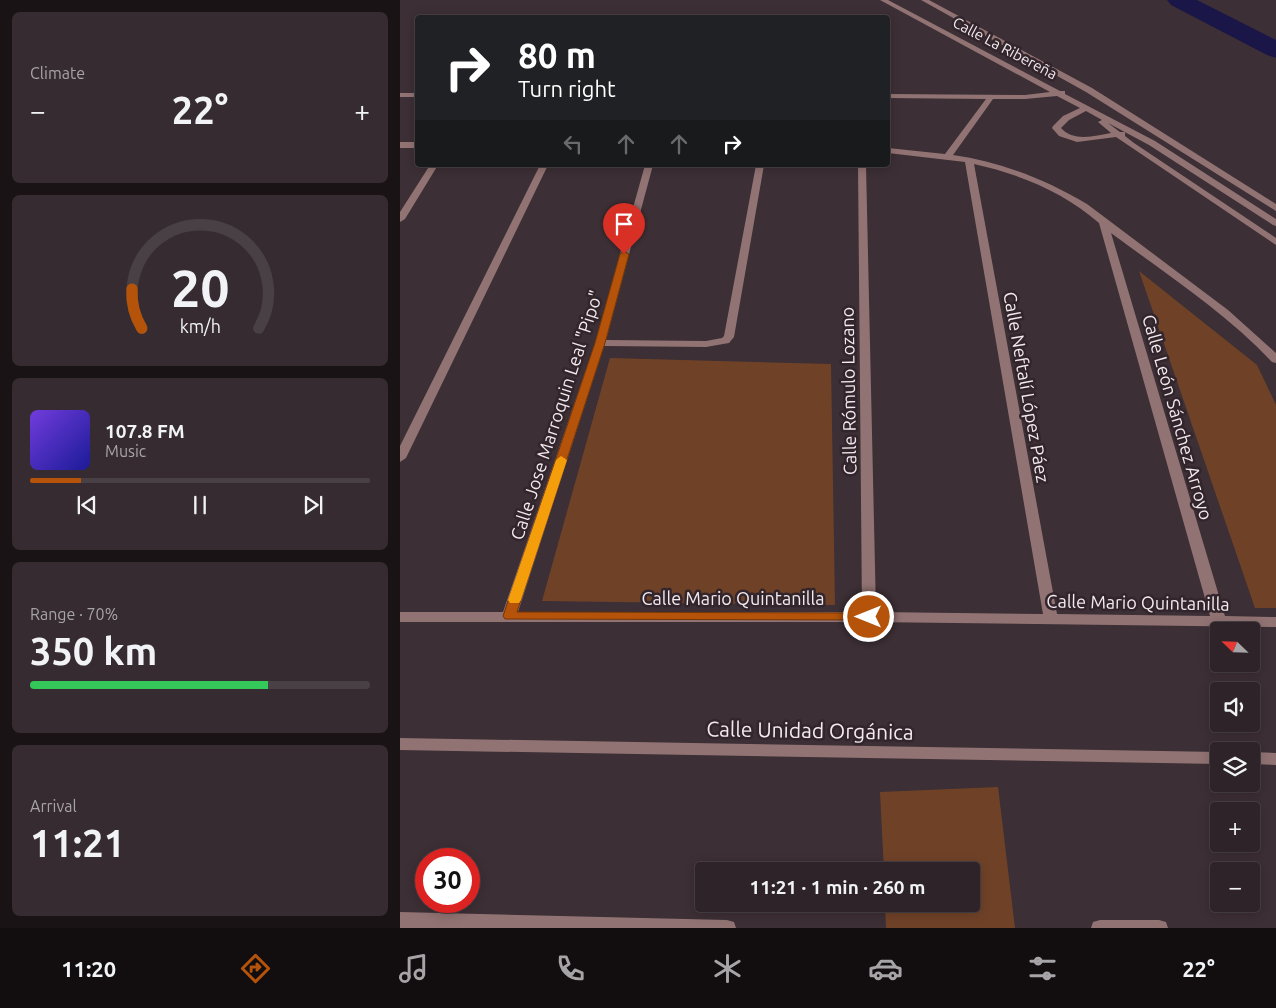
<!DOCTYPE html>
<meta charset="utf-8">
<style>
body{margin:0;font-family:Ubuntu,sans-serif;background:#352b30;color:#f1f3f6;height:100vh;display:flex;flex-direction:column;font-size:19px;white-space:nowrap}
*{box-sizing:border-box;margin:0}
p{font-size:16px;color:#a7a4a8}
.icon{flex:none;width:28px;height:28px;fill:none;stroke:currentColor;stroke-width:2;stroke-linecap:round;stroke-linejoin:round}
.map{position:relative;flex:1;overflow:hidden}
.panel{display:flex;flex-direction:column;gap:12px;padding:12px;background:#191316;width:400px}
.panel>*{flex:none}
.top-card{position:absolute;left:15px;top:15px;width:475px;height:152px;border-radius:5px;box-shadow:0 2px 12px #0003,0 0 0 1px #484045;background:#202124;color:#fff;overflow:hidden}
.needle{width:32px;rotate:293deg}
.buttons{position:absolute;left:810px;top:622px;display:grid;gap:10px}
.buttons a{display:grid;place-items:center;width:50px;height:50px;border-radius:5px;background:#2d2328;box-shadow:0 2px 12px #0003,0 0 0 1px #484045;font-size:25px}
.speed{position:absolute;left:15px;top:848px;display:flex;gap:10px;font-size:25px;font-weight:700;text-align:center}
.speed>*{display:grid;place-content:center;width:65px;height:65px;border-radius:50%;background:#2d2328;box-shadow:0 2px 12px #0003,0 0 0 1px #484045;line-height:1}
.speed .limit{border:8px solid #d22;background:#fff;color:#111}
.pin{position:absolute;display:grid;place-items:center;width:42px;height:42px;color:#fff;margin:-51px -21px;border-radius:50% 50% 50% 0;rotate:-45deg;box-shadow:0 0 5px #0007}
.pin .icon{rotate:45deg}
.me{position:absolute;width:55px;margin:-28px;rotate:270deg;stroke-linejoin:round;filter:drop-shadow(0 0 4px #0008)}
.turn{display:flex;align-items:center;gap:18px;height:105px;padding:0 20px;font-size:22px}
.turn .icon{width:65px;height:65px;stroke-width:2.5}
.turn b{display:block;font-size:35px;line-height:42px}
.lanes{display:flex;align-items:center;height:48px;padding:0 20px;background:#0003;justify-content:center;gap:25px;direction:ltr}
.lanes .off{opacity:.35}
.big{font-size:38px;font-weight:700;line-height:1.1}
.panel .card{flex:1;display:flex;flex-direction:column;justify-content:center;gap:8px;min-width:0;padding:0 18px;border-radius:8px;background:#352b30}
.panel .dial{align-items:center;gap:0}
.dial svg{height:130px;overflow:visible;fill:none;stroke:#484045;stroke-width:7;stroke-linecap:round;text-anchor:middle}
.dial text{fill:#f1f3f6;stroke:none}
.song{display:flex;align-items:center;gap:15px}
.cover{width:60px;height:60px;border-radius:8px;background:linear-gradient(135deg,hsl(260 70% 55%),hsl(240 70% 35%))}
.played{height:5px;border-radius:2px;background:linear-gradient(90deg,#b45309 15%,#484045 15%)}
.keys{display:flex;justify-content:space-around;direction:ltr}
.heat{display:flex;justify-content:space-between;align-items:center;font-size:28px;direction:ltr}
.charge{height:8px;border-radius:4px;background:linear-gradient(90deg,#34c759 70%,#484045 0)}
.trip{position:absolute;left:295px;top:862px;width:285px;height:50px;border-radius:5px;background:#2d2328;box-shadow:0 2px 12px #0003,0 0 0 1px #484045;font-weight:700;line-height:50px;text-align:center}
.tabs{display:flex;height:80px;justify-content:space-around;align-items:center;background:#120e10;color:#a7a4a8}
.tabs .icon{width:35px;height:35px}
.tabs .current{color:#b45309}
.tabs b{font-size:22px;color:#f1f3f6}
main{display:flex;flex:1;min-height:0}
.map>svg:first-child{display:block}
</style>
<main>
<section class="panel">
<div class="card"><p>Climate</p>
<div class="heat"><a>−</a><b class="big">22°</b><a>+</a></div>
</div>
<div class="card dial"><svg viewBox="0 0 100 80">
<path d="M14 69A42 42 0 1 1 86 69"/>
<path d="M14 69A42 42 0 0 1 8 45" stroke="#b45309"/>
<text x="50" y="56" font-size="32" font-weight="700">20</text>
<text x="50" y="72" font-size="11">km/h</text>
</svg></div>
<div class="card">
<div class="song"><i class="cover"></i><div><b>107.8 FM</b><p>Music</p></div></div>
<div class="played"></div>
<div class="keys"><svg class="icon" aria-label="previous" viewBox="0 0 24 24"><path d="M18 5L8 12l10 7zM5 5v14"/></svg><svg class="icon" aria-label="pause" viewBox="0 0 24 24"><path d="M8 5v14M16 5v14"/></svg><svg class="icon" aria-label="next" viewBox="0 0 24 24"><path d="M6 5l10 7-10 7zM19 5v14"/></svg></div>
</div>
<div class="card"><p>Range · 70%</p><b class="big">350 km</b><div class="charge"></div></div>
<div class="card"><p>Arrival</p><b class="big">11:21</b></div>
</section>
<div class="map">
<svg width="876" height="928" viewBox="0 0 876 928">
<rect width="100%" height="100%" fill="#3c2f35"/>
<path fill="#6f4228" d="M739,271L857,365L876,405V608H855Z
M210,358L431,364L435,605L142,601Z
M598,787L615,928H486L485,904H571V871H484L480,792Z"/>
<g fill="none" stroke-linecap="round" stroke-linejoin="round">
<path fill="#1b1648" fill-rule="evenodd" d="M767,0H797L876,40V58L867,55L771,5Z"/>
<path fill="#927373" fill-rule="evenodd" d="M480,0H488L660,91H665V94L755,141L876,219V226L873,225L749,145L708,123L720,132H725V136L734,143L876,238V245L716,137L677,142L659,136L652,128L653,126L663,116L680,108L657,96L625,99H593L553,155C601,162 645,179 687,204L828,310L876,353V363L872,362C825,312 766,274 711,233L825,616L876,617V627L469,622H0V612H103L195,343L245,165H253L206,340L306,341L322,338L324,336L356,165H364L334,337L329,343L306,347L204,346L118,612H462L458,165H466L476,612L643,614L565,162L488,153V148L545,154L586,99L488,98V94L625,95L650,92ZM686,111L702,120L698,122L711,133C695,136 673,142 661,128L669,120ZM574,164C619,174 664,192 699,223L810,616L657,614Z
M521,0H529L692,88L876,204V211L686,92Z
M0,93H18V97H0Z
M0,142H18V148H0Z
M30,165H38L5,219L0,222V212Z
M140,165H148L6,458L0,462V446Z
M0,738L819,752V764L0,750Z
M851,752L876,753V765L851,764Z
M0,912L327,920L334,922L336,928H0Z
M700,920H759L766,922L768,928H691L693,922Z"/>
</g>
<path fill="#b45309" stroke="#753606" d="M224,251L229,254L205,343L117,612L469,613L474,614L476,617L474,620L105,619L103,616L195,343L220,254Z"/>
<path fill="#f59e0b" d="M161,456L167,460L121,600L119,603H110L108,600L156,460Z"/>
<g text-anchor="middle" dominant-baseline="central" stroke-width="5" stroke-linejoin="round" paint-order="stroke">
<g font-size="15" fill="#f2eaee" stroke="#32252b">
<text transform="translate(605 48) rotate(28)">Calle La Ribereña</text>
</g>
<g font-size="18" fill="#f2eaee" stroke="#32252b">
<text transform="translate(627 387) rotate(80)">Calle Neftalí López Páez</text>
<text transform="translate(448 391) rotate(-91)">Calle Rómulo Lozano</text>
<text transform="translate(156 415) rotate(-72)">Calle Jose Marroquin Leal "Pipo"</text>
<text transform="translate(778 417) rotate(74)">Calle León Sánchez Arroyo</text>
<text x="333" y="598">Calle Mario Quintanilla</text>
<text transform="translate(738 602) rotate(1)">Calle Mario Quintanilla</text>
</g>
<g font-size="21" fill="#f2eaee" stroke="#32252b">
<text transform="translate(410 730) rotate(1)">Calle Unidad Orgánica</text>
</g>
</g>
</svg>
<div class="buttons">
<a><svg class="needle" viewBox="-14 -14 28 28"><path d="M0-13l5 13h-10z" fill="#e53935"/><path d="M0 13l5-13h-10z" fill="#a7a4a8"/></svg></a>
<a><svg class="icon" aria-label="sound" viewBox="0 0 24 24"><path d="M4 9h4l5-4v14l-5-4H4zM17 9q2 3 0 6"/></svg></a>
<a><svg class="icon" aria-label="layers" viewBox="0 0 24 24"><path d="M12 4l9 5-9 5-9-5zM3 14l9 5 9-5"/></svg></a>
<a>+</a>
<a>−</a>
</div>
<div class="speed"><div class="limit">30</div></div>
<div class="pin" style="left:224px;top:254px;background:#d93025"><svg class="icon" aria-label="arrive" viewBox="0 0 24 24"><path d="M6 21V4h12l-3 4 3 4H6"/></svg></div>
<svg class="me" style="left:469px;top:617px" viewBox="-20 -20 40 40"><circle r="17" fill="#b45309" stroke="#fff" stroke-width="3"/><path d="M0-11L8 9 0 5-8 9z" fill="#fff"/></svg>
<div class="trip">11:21 · 1 min · 260 m</div>
<div class="top-card">
<div class="turn"><svg class="icon" aria-label="right" viewBox="0 0 24 24"><path d="M7 20v-9h11M14 6l5 5-5 5"/></svg><div><b>80 m</b>Turn right</div></div>
<div class="lanes"><svg class="icon off" aria-label="left" viewBox="0 0 24 24"><path d="M17 20v-9H6M10 6l-5 5 5 5"/></svg><svg class="icon off" aria-label="ahead" viewBox="0 0 24 24"><path d="M12 20V5M6 11l6-6 6 6"/></svg><svg class="icon off" aria-label="ahead" viewBox="0 0 24 24"><path d="M12 20V5M6 11l6-6 6 6"/></svg><svg class="icon" aria-label="right" viewBox="0 0 24 24"><path d="M7 20v-9h11M14 6l5 5-5 5"/></svg></div>
</div>
</div>
</main>
<nav class="tabs">
<b>11:20</b>
<svg class="icon current" aria-label="directions" viewBox="0 0 24 24"><path d="M12 3l9 9-9 9-9-9zM9 14v-3h6M13 9l2 2-2 2"/></svg>
<svg class="icon" aria-label="music" viewBox="0 0 24 24"><path d="M9 18V5l10-2v13"/><circle cx="6" cy="18" r="3"/><circle cx="16" cy="16" r="3"/></svg>
<svg class="icon" aria-label="phone" viewBox="0 0 24 24"><path d="M5 4h4l2 5-3 2q2 4 5 5l2-3 5 2v4C11 20 4 13 5 4z"/></svg>
<svg class="icon" aria-label="climate" viewBox="0 0 24 24"><path d="M12 3v18M4 7l16 10M4 17L20 7"/></svg>
<svg class="icon" aria-label="car" viewBox="0 0 24 24"><path d="M5 17H2v-5l4-1 3-4h7l3 4 3 1v5h-3M9 17h6M6 11h13"/><circle cx="7" cy="17" r="2"/><circle cx="17" cy="17" r="2"/></svg>
<svg class="icon" aria-label="filters" viewBox="0 0 24 24"><path d="M4 7h16M4 17h16"/><circle cx="9" cy="7" r="2"/><circle cx="15" cy="17" r="2"/></svg>
<b>22°</b>
</nav>
